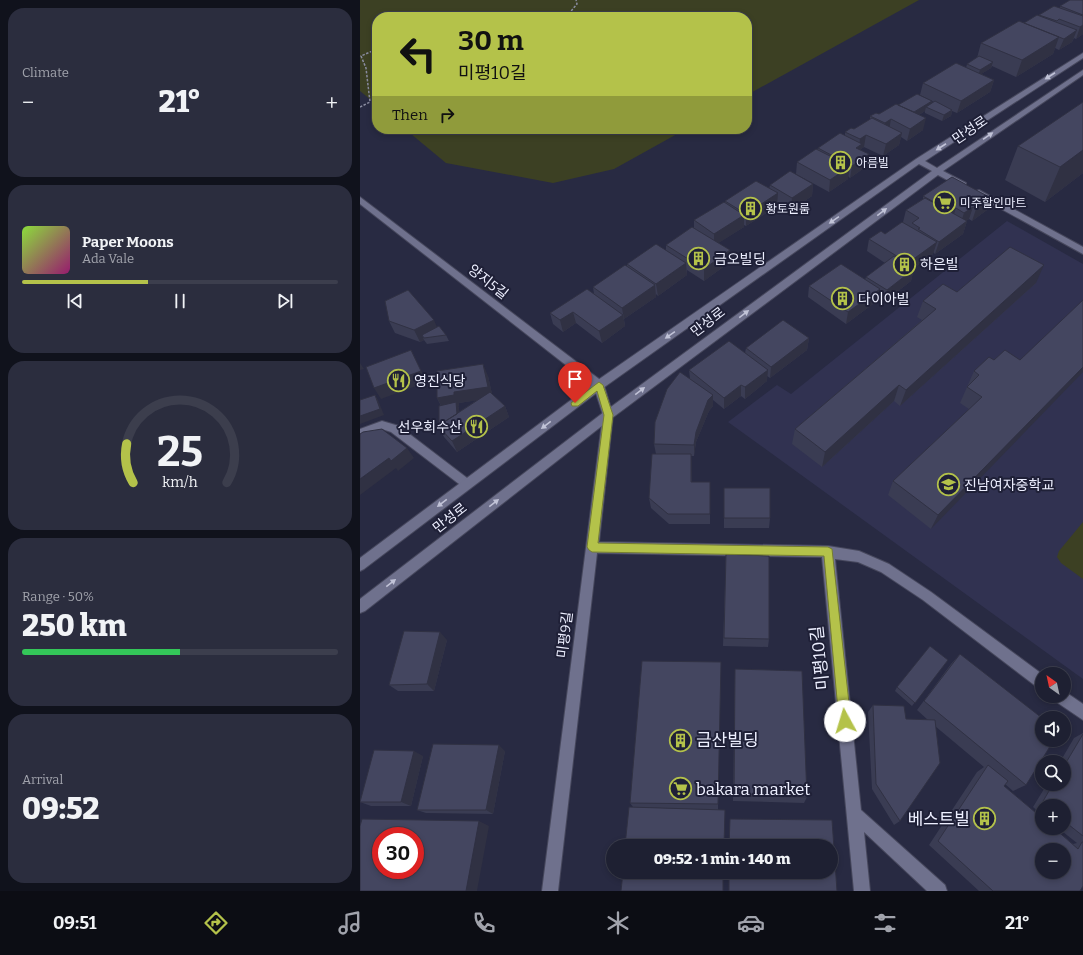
<!DOCTYPE html>
<meta charset="utf-8">
<style>
body{margin:0;font-family:Bitter,"Noto Sans KR",serif;background:#2b2d3e;color:#f1f3f6;height:100vh;display:flex;flex-direction:column;font-size:15px;white-space:nowrap}
*{box-sizing:border-box;margin:0}
p{font-size:13px;color:#a1a3ac}
.icon{flex:none;width:22px;height:22px;fill:none;stroke:currentColor;stroke-width:2;stroke-linecap:round;stroke-linejoin:round}
.map{position:relative;flex:1;overflow:hidden}
.panel{display:flex;flex-direction:column;gap:8px;padding:8px;background:#10121c;width:360px}
.panel>*{flex:none}
.banner{position:absolute;left:12px;top:12px;width:380px;height:122px;border-radius:16px;box-shadow:0 2px 6px #0003,0 0 0 1px #3c3e4d;background:#b4c24a;color:#111;overflow:hidden}
.needle{width:26px;rotate:327deg}
.controls{position:absolute;left:675px;top:667px;display:grid;gap:8px}
.controls a{display:grid;place-items:center;width:36px;height:36px;border-radius:50%;background:#1e2032;box-shadow:0 2px 6px #0003,0 0 0 1px #3c3e4d;font-size:20px}
.speed{position:absolute;left:12px;top:827px;display:flex;gap:8px;font-size:20px;font-weight:700;text-align:center}
.speed>*{display:grid;place-content:center;width:52px;height:52px;border-radius:50%;background:#1e2032;box-shadow:0 2px 6px #0003,0 0 0 1px #3c3e4d;line-height:1}
.speed .limit{border:6px solid #d22;background:#fff;color:#111}
.pin{position:absolute;display:grid;place-items:center;width:34px;height:34px;color:#fff;margin:-41px -17px;border-radius:50% 50% 50% 0;rotate:-45deg;box-shadow:0 0 4px #0007}
.pin .icon{rotate:45deg}
.me{position:absolute;width:44px;margin:-22px;rotate:354deg;stroke-linejoin:round;filter:drop-shadow(0 0 3px #0008)}
.turn{display:flex;align-items:center;gap:14px;height:84px;padding:0 20px;font-size:18px}
.turn .icon{width:52px;height:52px;stroke-width:2.5}
.turn b{display:block;font-size:28px;line-height:34px}
.then{display:flex;align-items:center;height:38px;padding:0 20px;background:#0003;gap:8px;font-size:15px}
.big{font-size:30px;font-weight:800;line-height:1.1}
.panel .widget{flex:1;display:flex;flex-direction:column;justify-content:center;gap:6px;min-width:0;padding:0 14px;border-radius:16px;background:#2b2d3e}
.panel .dial{align-items:center;gap:0}
.dial svg{height:104px;overflow:visible;fill:none;stroke:#3c3e4d;stroke-width:7;stroke-linecap:round;text-anchor:middle}
.dial text{fill:#f1f3f6;stroke:none}
.song{display:flex;align-items:center;gap:12px}
.cover{width:48px;height:48px;border-radius:6px;background:linear-gradient(135deg,hsl(90 70% 55%),hsl(320 70% 35%))}
.played{height:4px;border-radius:2px;background:linear-gradient(90deg,#b4c24a 40%,#3c3e4d 40%)}
.keys{display:flex;justify-content:space-around;direction:ltr}
.heat{display:flex;justify-content:space-between;align-items:center;font-size:22px;direction:ltr}
.charge{height:6px;border-radius:3px;background:linear-gradient(90deg,#34c759 50%,#3c3e4d 0)}
.trip{position:absolute;left:246px;top:839px;width:232px;height:40px;border-radius:20px;background:#1e2032;box-shadow:0 2px 6px #0003,0 0 0 1px #3c3e4d;font-weight:800;line-height:40px;text-align:center}
.dock{display:flex;height:64px;justify-content:space-around;align-items:center;background:#0c0d14;color:#a1a3ac}
.dock .icon{width:28px;height:28px}
.dock .active{color:#b4c24a}
.dock b{font-size:18px;color:#f1f3f6}
main{display:flex;flex:1;min-height:0}
.map>svg:first-child{display:block}
</style>
<main>
<section class="panel">
<div class="widget"><p>Climate</p>
<div class="heat"><a>−</a><b class="big">21°</b><a>+</a></div>
</div>
<div class="widget">
<div class="song"><i class="cover"></i><div><b>Paper Moons</b><p>Ada Vale</p></div></div>
<div class="played"></div>
<div class="keys"><svg class="icon" aria-label="previous" viewBox="0 0 24 24"><path d="M18 5L8 12l10 7zM5 5v14"/></svg><svg class="icon" aria-label="pause" viewBox="0 0 24 24"><path d="M8 5v14M16 5v14"/></svg><svg class="icon" aria-label="next" viewBox="0 0 24 24"><path d="M6 5l10 7-10 7zM19 5v14"/></svg></div>
</div>
<div class="widget dial"><svg viewBox="0 0 100 80">
<path d="M14 69A42 42 0 1 1 86 69"/>
<path d="M14 69A42 42 0 0 1 9 39" stroke="#b4c24a"/>
<text x="50" y="56" font-size="32" font-weight="700">25</text>
<text x="50" y="72" font-size="11">km/h</text>
</svg></div>
<div class="widget"><p>Range · 50%</p><b class="big">250 km</b><div class="charge"></div></div>
<div class="widget"><p>Arrival</p><b class="big">09:52</b></div>
</section>
<div class="map">
<svg width="723" height="891" viewBox="0 0 723 891">
<rect width="100%" height="100%" fill="#282a42"/>
<path fill="#313251" d="M647,221L723,264V679L368,422L417,385L431,394Z"/>
<path fill="#3c4023" d="M0,0H559L387,95V17H17V105L0,91Z
M45,129H326L254,169L193,183L86,163Z
M723,522V579L701,563L697,557L699,551Z"/>
<g fill="none" stroke-linecap="round" stroke-linejoin="round">
<defs>
<path id="service" d="M22,421L39,426L111,481L113,484L111,487L107,489L103,487L31,432L22,429L0,437V429Z"/>
<path id="minor" d="M0,197L243,382L253,415L239,542L468,546L499,551L529,564L571,592L682,674V689L677,687L563,600L521,572L498,562L475,559L501,810L585,885L587,891H567L504,832L510,891H494L462,557L237,553L198,891H182L243,415L234,387L0,204Z
M704,691L723,704V720L695,701L693,696H704Z"/>
<path id="tertiary" d="M723,53V58L565,161L577,168L723,70V75L583,171L606,183V187H600L578,175L252,418L5,611L0,613V599L244,412L572,171L559,164L243,388L4,569L0,571V558L235,382L556,159Z
M619,190L723,247V254L616,195L615,193L616,191Z"/>
</defs>
<use href="#service" stroke="#46475c" stroke-width="2"/>
<use href="#minor" stroke="#46475c" stroke-width="2"/>
<use href="#tertiary" stroke="#46475c" stroke-width="2"/>
<path stroke="#8a8ca0" stroke-width="1.5" stroke-dasharray="2.5 1.5" stroke-linecap="butt" d="M206,17L217,4L216,0
M0,107L10,102L6,68L1,56L17,49"/>
<use href="#service" fill="#6f718d" fill-rule="evenodd"/>
<use href="#minor" fill="#6f718d" fill-rule="evenodd"/>
<use href="#tertiary" fill="#6f718d" fill-rule="evenodd"/>
</g>
<path fill="#3a3c53" fill-rule="evenodd" d="M710,0H723V34L716,39L714,38L712,42L699,50L695,48L693,54L656,77L632,66L631,68L621,74L634,80L630,92L597,113L592,111L591,116L582,121L565,113V111L559,115L563,130L547,141L541,137L539,145L523,156L504,147L501,149V150L507,166L490,178L488,176V179L469,192L436,174L437,162L457,150L458,148L485,135V132L494,129L510,120V116L519,114L538,105L572,101V103L574,102L560,95L563,83L606,68L607,64L617,58L621,43L664,23L679,16V15L700,8V6Z
M658,146L723,173L685,202L645,180Z
M453,184L452,196L431,210L417,202V206L386,226L384,225V227L358,243L370,250V262L344,281L327,270V275L298,296L296,294V297L264,319L265,326L242,343L216,323L203,332L193,324L190,313L234,294L233,287L267,266V264L306,250V245L334,229V220L365,203V201L409,189L410,185Z
M563,196L627,210L612,221L609,219L606,221H607L603,234L575,254L573,252V254L554,268L551,281L524,302L517,298V301L486,324L448,297L449,286L505,280L506,277L525,263L507,251L509,239L525,234L543,222L546,210L563,199Z
M676,283L540,406L534,401L462,467L432,444L435,429L562,320L557,317L563,301L597,292Z
M29,321L77,328L86,335L89,341L67,344L64,340L60,342L35,333Z
M449,338L447,350L410,378L407,376V381L385,399L381,396L364,409L353,400V406L349,411L336,442L334,456H331L332,482H350V524H309L291,508L289,498L296,454L294,444L330,379L329,370L385,353L386,348Z
M634,360H660L571,529L528,495L533,481L609,409L600,403L614,371Z
M128,376L132,394L145,406L149,417L97,452L84,437L78,426L79,425L81,406L77,398ZM117,400L99,412V408L98,406H99V403Z
M364,488L410,518L409,528H364Z
M366,554L409,639L408,647L363,646Z
M87,640L74,691H38L29,685Z
M600,654L666,785L653,791L645,784L644,786L713,844L717,843L698,828H704V806H682V815L673,807L687,784H704V762H700L714,738L723,733V886L720,891H619L569,845L617,772L624,767L575,726L540,821L534,825L512,789L508,712L513,705L546,719L568,720L557,710L591,664Z
M588,660L552,706L535,691L537,687Z
M361,662L358,810L273,807L270,803Z
M375,669L447,797L444,803L373,801Z
M145,751L133,814L66,813L57,810Z
M63,756L51,806H11L0,802Z"/>
<path fill="#303143" d="M723,25V34L716,39L720,27Z
M717,30L712,42L699,50L704,39Z
M699,37L693,54L656,77L662,60Z
M633,62L631,68L618,76L620,70Z
M634,80L630,92L597,113L601,101Z
M572,101L571,107H566L565,111L549,121L550,115Z
M592,110L591,116L582,121L584,115Z
M566,118L563,130L547,141L550,129Z
M531,119L529,131L522,135L525,123Z
M542,133L539,145L523,156L526,144Z
M506,135L504,147L501,149L500,156L496,148L499,146L500,139Z
M723,150V173L685,202L700,167Z
M509,154L507,166L490,178L492,166Z
M490,166L488,179L469,192L470,180Z
M453,184L452,196L431,210L432,198Z
M418,193L417,206L386,226V214Z
M631,198L627,210L612,221L616,209Z
M613,207L609,219L600,225L604,213Z
M596,208L592,220L588,224L592,212Z
M384,215V227L354,246V234Z
M607,221L603,234L575,254L579,242Z
M577,242L573,254L545,275L548,263Z
M370,250V262L344,281V269Z
M326,263L327,275L298,296L296,284Z
M684,265L676,283L540,406L546,390Z
M554,269L551,281L524,302L527,290Z
M295,285L296,297L264,319L262,308Z
M520,289L517,301L486,324L488,312Z
M213,312L216,323L203,332L200,320Z
M263,315L265,326L242,343L239,331Z
M74,320L79,332L62,335L64,340L60,342L54,330Z
M449,338L447,350L410,378L411,367Z
M51,350L67,382L21,399L14,388Z
M0,363L4,369L0,370Z
M123,364L128,376L133,398L99,403V406H98L99,408L100,423L83,409L77,398L94,392Z
M723,367V372L571,529L578,515Z
M408,370L407,381L385,399V387Z
M381,385V396L364,409V398Z
M539,385L534,401L462,467L465,452Z
M15,395L18,400L24,415L0,424V416Z
M353,395V406L349,411L336,442L334,456V445L336,432L348,400Z
M145,406L149,417L97,452L92,441Z
M47,448L54,458L38,471L36,468L0,495V479L29,458Z
M331,454L332,464L331,492Z
M80,632L87,640L74,691L67,684Z
M139,745L145,751L133,814L126,810Z
M54,751L63,756L51,806L41,802Z
M119,821L129,826L117,891H106Z"/>
<path fill="#444660" stroke="#303143" fill-rule="evenodd" d="M710,0H723V15L700,6Z
M694,6L723,16V25L720,27L699,19L697,21L679,15Z
M677,15L717,30L704,39L664,23Z
M659,21L699,37L662,60L621,43Z
M619,56L633,62L620,70L607,64Z
M596,63L634,80L601,101L563,83Z
M557,94L572,101L554,112L538,105Z
M575,101L592,110L584,115L566,107Z
M723,102V150L700,167L658,146Z
M536,104L566,118L550,129L531,119L525,123L510,116L516,113L519,114Z
M512,118L542,133L526,144L506,135L500,139L485,132L491,128L494,129Z
M480,133L502,144L496,148L509,154L492,166L458,148Z
M456,149L490,166L470,180L437,162Z
M430,171L453,184L432,198L410,185Z
M592,177L631,198L616,209L613,207L604,213L596,208L592,212L563,196Z
M396,181L418,193L386,214L365,201Z
M565,198L607,221L579,242L558,229L560,228L552,223L559,218L546,210Z
M364,202L384,215L354,234L334,220Z
M542,222L577,242L548,263L509,239L521,231L525,234Z
M332,227L370,250L344,269L306,245Z
M296,244L326,263L296,284L267,264Z
M650,247L684,265L546,390L539,385L465,452L435,429L576,309L563,301L583,284L597,292Z
M534,256L554,269L527,290L506,277Z
M481,264L520,289L488,312L449,286Z
M265,265L295,285L262,308L233,287Z
M227,289L263,315L239,331L213,312L200,320L190,313Z
M48,290L74,320L54,330L29,321L25,301Z
M723,300V367L578,515L533,481L622,397L607,387L619,375L614,371L629,357L634,360L645,350L660,360Z
M423,320L449,338L411,367L386,348Z
M79,326L86,335L64,338L62,335Z
M369,341L408,370L385,387L381,385L364,398L329,370Z
M51,350L61,371L14,388L6,367Z
M123,364L128,387L94,392V395L77,398V371Z
M320,372L353,395L348,400L336,432L334,445L294,444L295,422L307,389Z
M130,392L145,406L92,441L78,426Z
M15,395L20,409L0,416V400Z
M96,402L97,414L79,425V406Z
M22,429L47,448L31,461L29,458L0,479V434L3,432Z
M292,454H331V482H350V514H308L289,498Z
M364,488H410V518H364Z
M366,554L409,556V639L364,638Z
M44,631L80,632L67,684L29,685Z
M570,646L588,660L555,703L537,687Z
M600,654L682,718V740H694L666,785L564,701Z
M282,661L361,662L358,804L270,803Z
M375,669L442,671L447,797L374,796Z
M513,705L544,706L546,719L575,720L580,763L540,821L516,784Z
M723,734V836L704,821V806H686L682,803L693,784H704V766Z
M73,744L139,745L126,810H57Z
M14,750L54,751L41,802H0Z
M628,765L648,781L644,786L682,818V828H694L718,849L722,842H723V886L720,891H633L578,841ZM682,850H704V872H682Z
M269,807L365,810L364,846H265Z
M2,819L119,821L106,891H0V826ZM21,836H55V870H21Z
M370,819L472,820L477,891H369V872H471V846H369Z
M263,872H363V891H261Z"/>
<defs><path id="oneway-solid" d="M-6-.8H1V-3.2L6.5 0L1 3.2V.8H-6Z"/></defs>
<g fill="#c1c3d7">
<use href="#oneway-solid" transform="translate(690 76) rotate(147)"/>
<use href="#oneway-solid" transform="translate(628 136) rotate(-34)"/>
<use href="#oneway-solid" transform="translate(581 147) rotate(147)"/>
<use href="#oneway-solid" transform="translate(522 212) rotate(-37)"/>
<use href="#oneway-solid" transform="translate(474 220) rotate(145)"/>
<use href="#oneway-solid" transform="translate(384 314) rotate(-37)"/>
<use href="#oneway-solid" transform="translate(310 335) rotate(145)"/>
<use href="#oneway-solid" transform="translate(280 391) rotate(-37)"/>
<use href="#oneway-solid" transform="translate(186 425) rotate(143)"/>
<use href="#oneway-solid" transform="translate(82 503) rotate(143)"/>
<use href="#oneway-solid" transform="translate(134 503) rotate(-38)"/>
<use href="#oneway-solid" transform="translate(31 583) rotate(-38)"/>
</g>
<path fill="#b4c24a" stroke="#757e30" d="M239,382L243,385L253,415L238,543L468,547L472,549L491,721L489,725L485,727L481,725L479,721L464,556L232,552L229,550L227,547L244,415L237,391L218,406H212L211,403Z"/>
<defs>
<symbol id="building-ring" viewBox="-11 -11 22 22"><circle r="9.5" fill="#1f2037" stroke="#b4c24a" stroke-width="1.5"/><path d="M-4-6H4V6H1V3H-1V6H-4ZM-2.5-4.3h1.7v1.8h-1.7ZM.8-4.3h1.7v1.8H.8ZM-2.5-1h1.7V.8h-1.7ZM.8-1h1.7V.8H.8Z" fill="#b4c24a"/></symbol>
<symbol id="supermarket-ring" viewBox="-11 -11 22 22"><circle r="9.5" fill="#1f2037" stroke="#b4c24a" stroke-width="1.5"/><path d="M-6-5.5h2.5l.6 2H6L4.5 2H-2.5L-4.4-4H-6ZM-1.5 3.2a1.3 1.3 0 1 0 .1 0ZM3 3.2a1.3 1.3 0 1 0 .1 0Z" fill="#b4c24a"/></symbol>
<symbol id="restaurant-ring" viewBox="-11 -11 22 22"><circle r="9.5" fill="#1f2037" stroke="#b4c24a" stroke-width="1.5"/><path d="M-5-6h1v4h1v-4h1v4h1v-4h1v5L-1.5 .5V6h-2V.5L-5-1ZM5-6V6H3V1.5H1.5Q1.5-4 5-6Z" fill="#b4c24a"/></symbol>
<symbol id="school-ring" viewBox="-11 -11 22 22"><circle r="9.5" fill="#1f2037" stroke="#b4c24a" stroke-width="1.5"/><path d="M0-5L7-2L0 1L-7-2ZM-4 1L0 2.5L4 1V4Q0 6-4 4Z" fill="#b4c24a"/></symbol>
</defs>
<g fill-rule="evenodd">
<use href="#building-ring" x="468" y="150" width="25" height="25"/>
<use href="#supermarket-ring" x="572" y="190" width="25" height="25"/>
<use href="#building-ring" x="378" y="196" width="25" height="25"/>
<use href="#building-ring" x="326" y="246" width="25" height="25"/>
<use href="#building-ring" x="532" y="252" width="25" height="25"/>
<use href="#building-ring" x="470" y="286" width="25" height="25"/>
<use href="#restaurant-ring" x="26" y="368" width="25" height="25"/>
<use href="#restaurant-ring" x="104" y="414" width="25" height="25"/>
<use href="#school-ring" x="576" y="472" width="25" height="25"/>
<use href="#building-ring" x="308" y="728" width="25" height="25"/>
<use href="#supermarket-ring" x="308" y="776" width="25" height="25"/>
<use href="#building-ring" x="612" y="806" width="25" height="25"/>
</g>
<g text-anchor="middle" dominant-baseline="central" stroke-width="4" stroke-linejoin="round" paint-order="stroke">
<g font-size="12" fill="#edefff" stroke="#1f2037" text-anchor="start">
<text x="496" y="163">아름빌</text>
<text x="600" y="203">미주할인마트</text>
<text x="406" y="209">황토원룸</text>
</g>
<g font-size="14" fill="#edefff" stroke="#1f2037">
<text transform="translate(610 130) rotate(-34)">만성로</text>
<text transform="translate(128 282) rotate(38)">양지5길</text>
<text transform="translate(348 322) rotate(-37)">만성로</text>
<text transform="translate(90 518) rotate(-38)">만성로</text>
<text transform="translate(205 635) rotate(-83)">미평9길</text>
</g>
<g font-size="14" fill="#edefff" stroke="#1f2037" text-anchor="start">
<text x="354" y="259">금오빌딩</text>
<text x="560" y="264">하은빌</text>
<text x="498" y="299">다이아빌</text>
<text x="54" y="381">영진식당</text>
<text x="102" y="427" text-anchor="end">선우회수산</text>
<text x="604" y="485">진남여자중학교</text>
</g>
<g font-size="17" fill="#edefff" stroke="#1f2037">
<text transform="translate(460 658) rotate(-96)">미평10길</text>
</g>
<g font-size="17" fill="#edefff" stroke="#1f2037" text-anchor="start">
<text x="336" y="740">금산빌딩</text>
<text x="336" y="789">bakara market</text>
<text x="610" y="819" text-anchor="end">베스트빌</text>
</g>
</g>
</svg>
<div class="controls">
<a><svg class="needle" viewBox="-14 -14 28 28"><path d="M0-13l5 13h-10z" fill="#e53935"/><path d="M0 13l5-13h-10z" fill="#a1a3ac"/></svg></a>
<a><svg class="icon" aria-label="sound" viewBox="0 0 24 24"><path d="M4 9h4l5-4v14l-5-4H4zM17 9q2 3 0 6"/></svg></a>
<a><svg class="icon" aria-label="search" viewBox="0 0 24 24"><circle cx="10" cy="10" r="6"/><path d="M15 15l6 6"/></svg></a>
<a>+</a>
<a>−</a>
</div>
<div class="speed"><div class="limit">30</div></div>
<div class="pin" style="left:215px;top:403px;background:#d93025"><svg class="icon" aria-label="arrive" viewBox="0 0 24 24"><path d="M6 21V4h12l-3 4 3 4H6"/></svg></div>
<svg class="me" style="left:485px;top:721px" viewBox="-20 -20 40 40"><circle r="19" fill="#fff"/><path d="M0-13L10 11 0 6-10 11z" fill="#b4c24a"/></svg>
<div class="trip">09:52 · 1 min · 140 m</div>
<div class="banner">
<div class="turn"><svg class="icon" aria-label="left" viewBox="0 0 24 24"><path d="M17 20v-9H6M10 6l-5 5 5 5"/></svg><div><b>30 m</b>미평10길</div></div>
<div class="then">Then<svg class="icon" aria-label="right" viewBox="0 0 24 24"><path d="M7 20v-9h11M14 6l5 5-5 5"/></svg></div>
</div>
</div>
</main>
<nav class="dock">
<b>09:51</b>
<svg class="icon active" aria-label="directions" viewBox="0 0 24 24"><path d="M12 3l9 9-9 9-9-9zM9 14v-3h6M13 9l2 2-2 2"/></svg>
<svg class="icon" aria-label="music" viewBox="0 0 24 24"><path d="M9 18V5l10-2v13"/><circle cx="6" cy="18" r="3"/><circle cx="16" cy="16" r="3"/></svg>
<svg class="icon" aria-label="phone" viewBox="0 0 24 24"><path d="M5 4h4l2 5-3 2q2 4 5 5l2-3 5 2v4C11 20 4 13 5 4z"/></svg>
<svg class="icon" aria-label="climate" viewBox="0 0 24 24"><path d="M12 3v18M4 7l16 10M4 17L20 7"/></svg>
<svg class="icon" aria-label="car" viewBox="0 0 24 24"><path d="M5 17H2v-5l4-1 3-4h7l3 4 3 1v5h-3M9 17h6M6 11h13"/><circle cx="7" cy="17" r="2"/><circle cx="17" cy="17" r="2"/></svg>
<svg class="icon" aria-label="filters" viewBox="0 0 24 24"><path d="M4 7h16M4 17h16"/><circle cx="9" cy="7" r="2"/><circle cx="15" cy="17" r="2"/></svg>
<b>21°</b>
</nav>
